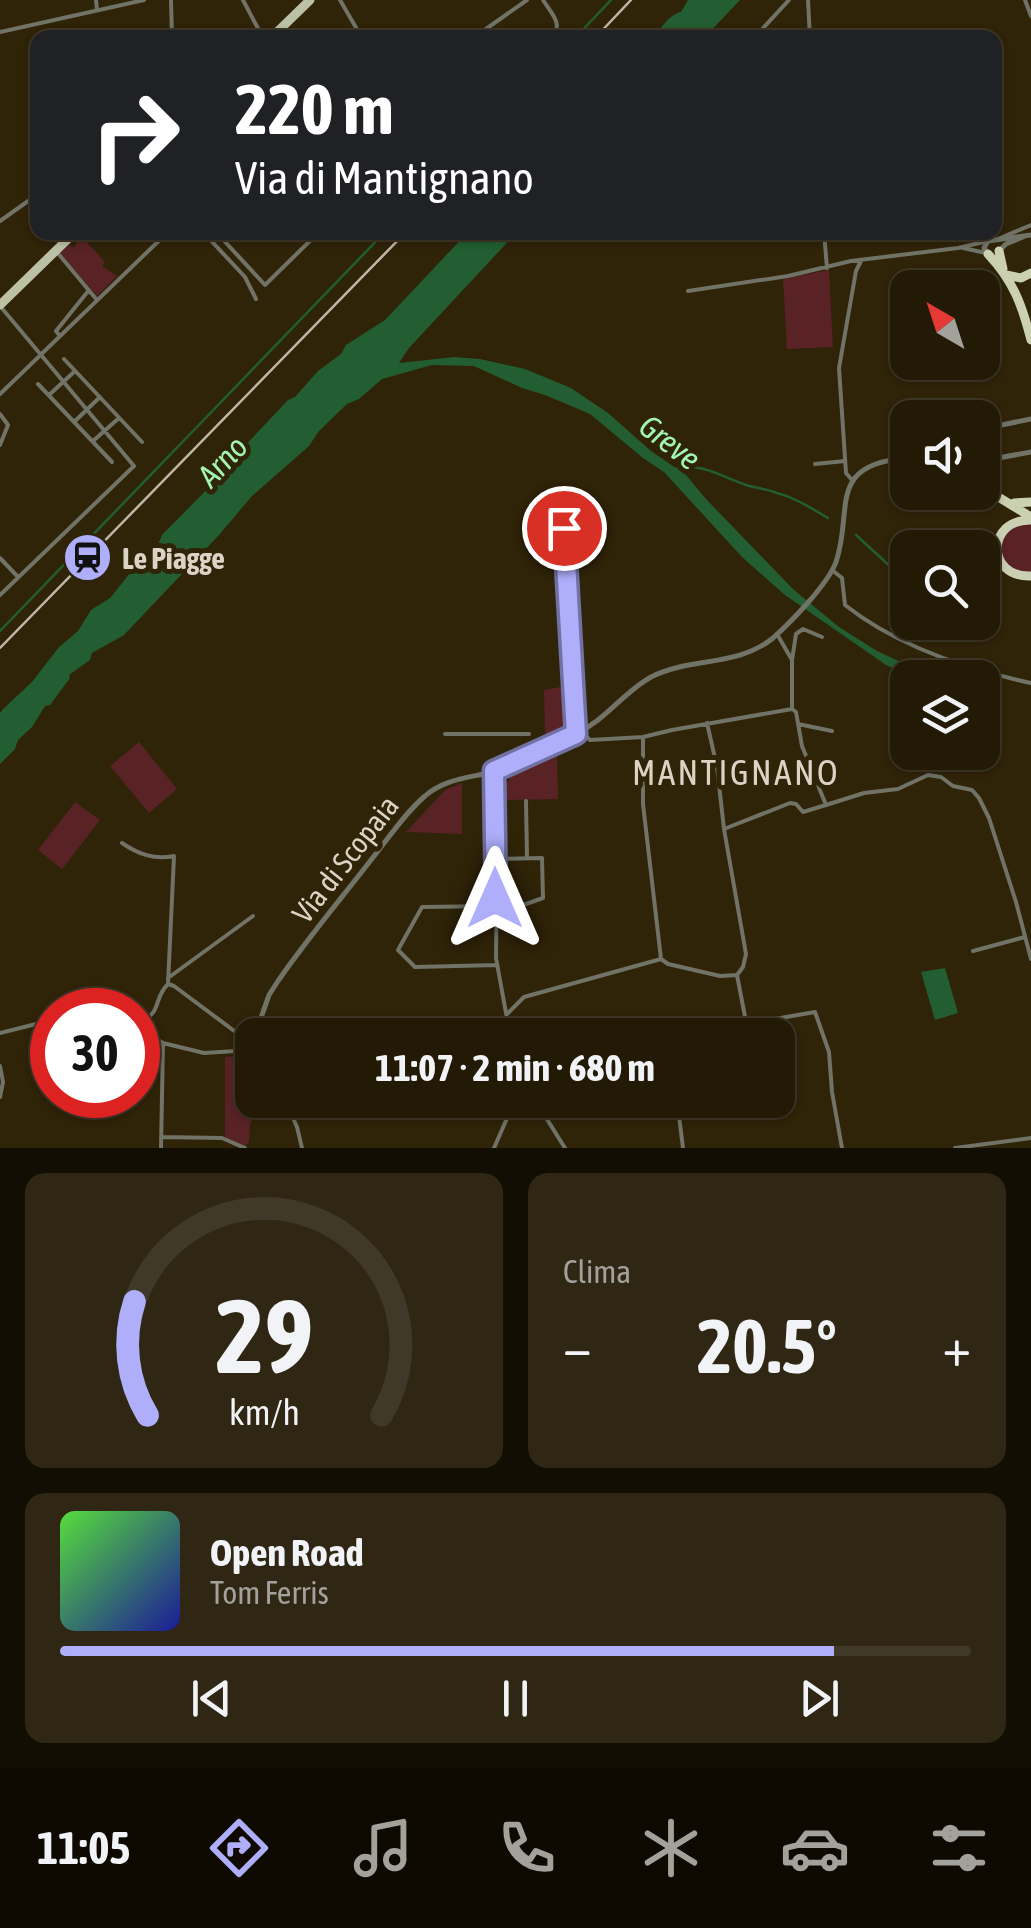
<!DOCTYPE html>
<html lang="it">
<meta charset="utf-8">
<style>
body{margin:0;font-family:"Asap Condensed",sans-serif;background:#2f2714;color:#f1f3f6;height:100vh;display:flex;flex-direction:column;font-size:38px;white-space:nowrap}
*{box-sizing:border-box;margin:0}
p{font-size:32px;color:#a3a19b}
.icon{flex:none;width:55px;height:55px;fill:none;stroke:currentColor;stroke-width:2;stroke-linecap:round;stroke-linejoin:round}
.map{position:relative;height:1148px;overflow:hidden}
.side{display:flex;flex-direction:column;gap:25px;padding:25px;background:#130e03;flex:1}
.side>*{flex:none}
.hud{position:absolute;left:30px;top:30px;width:972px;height:210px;border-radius:20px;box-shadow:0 2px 8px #0004,0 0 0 2px #403828;background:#202124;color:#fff;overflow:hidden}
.needle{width:65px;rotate:321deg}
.buttons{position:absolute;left:890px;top:270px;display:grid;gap:20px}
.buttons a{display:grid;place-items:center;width:110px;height:110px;border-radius:20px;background:#231a06;box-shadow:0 2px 8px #0004,0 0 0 2px #403828;font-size:50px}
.speed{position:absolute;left:30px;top:988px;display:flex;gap:20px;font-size:50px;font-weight:700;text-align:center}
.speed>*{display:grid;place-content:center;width:130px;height:130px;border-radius:50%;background:#231a06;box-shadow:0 2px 8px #0004,0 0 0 2px #403828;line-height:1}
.speed .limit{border:15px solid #d22;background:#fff;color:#111}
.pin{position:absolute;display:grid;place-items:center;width:85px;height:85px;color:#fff;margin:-42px;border:5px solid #fff;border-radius:50%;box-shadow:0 2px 10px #0007}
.me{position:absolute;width:110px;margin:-55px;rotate:0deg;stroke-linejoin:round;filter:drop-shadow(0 0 8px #0008)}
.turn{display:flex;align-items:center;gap:35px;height:210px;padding:0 40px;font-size:45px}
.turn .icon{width:130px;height:130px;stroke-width:2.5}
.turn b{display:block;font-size:70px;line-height:85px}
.big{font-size:75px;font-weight:700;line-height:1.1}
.side .widget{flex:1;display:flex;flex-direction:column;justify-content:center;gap:15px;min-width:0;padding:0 35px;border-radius:20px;background:#2f2714}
.side .dial{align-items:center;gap:0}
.dial svg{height:260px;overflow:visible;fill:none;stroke:#403828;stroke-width:7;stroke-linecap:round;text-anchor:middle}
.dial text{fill:#f1f3f6;stroke:none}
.song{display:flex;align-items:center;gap:30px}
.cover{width:120px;height:120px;border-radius:15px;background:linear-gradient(135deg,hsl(110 70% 55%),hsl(240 70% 35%))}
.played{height:10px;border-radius:5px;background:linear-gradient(90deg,#aeaefb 85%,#403828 85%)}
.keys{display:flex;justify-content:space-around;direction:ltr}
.heat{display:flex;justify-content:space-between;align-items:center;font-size:55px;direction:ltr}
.side .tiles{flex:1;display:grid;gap:25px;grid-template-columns:1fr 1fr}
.widget:last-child{grid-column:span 2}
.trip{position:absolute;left:235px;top:1018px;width:560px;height:100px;border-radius:20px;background:#231a06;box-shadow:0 2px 8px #0004,0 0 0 2px #403828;font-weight:700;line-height:100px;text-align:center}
.tab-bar{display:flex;height:160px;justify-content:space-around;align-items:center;background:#0e0a02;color:#a3a19b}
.tab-bar .icon{width:70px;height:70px}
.tab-bar .on{color:#aeaefb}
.tab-bar b{font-size:45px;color:#f1f3f6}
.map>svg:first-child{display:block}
</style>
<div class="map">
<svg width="1031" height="1148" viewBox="0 0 1031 1148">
<rect width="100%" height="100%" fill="#2f2308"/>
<path fill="#592225" d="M76,237L82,242L85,240L105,262L102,266L117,276L97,296L60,253L69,245L74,248L77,242L73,240Z
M829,270L833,347L787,349L783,279Z
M1031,523V574L1027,575L1004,564L1000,542L1011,527Z
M571,685L575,729L570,731L567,726L541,738V746L534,749L533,741L545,735L544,690Z
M139,742L177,789L149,813L110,766Z
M557,748L558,799L505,800V856H500L498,786L509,781L510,770Z
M462,783V834L406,832L445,790Z
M75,802L100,820L62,869L38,850Z
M252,1055V1100H268L260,1103L261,1106L250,1124L249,1142L245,1146L225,1137V1057Z"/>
<path fill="#225e31" d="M688,0H740L705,37H654L657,36C659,28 672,13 681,12Z
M468,232L516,233L409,348L399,363L454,357L480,359L525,369L571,388L608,413L651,451L686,475L706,499L794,590L839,627L877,651L933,677H915L886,665L785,595L742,557L664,472L643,458L590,414L545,395L522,388L474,366L432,365L382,379L359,399L347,404L319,431L309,446L252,496L219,535L124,635L92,653L90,660L69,675L70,678L50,705L45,706L32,727L18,740L15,749L0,764V713L3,709L32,682L59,647L78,631L91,610L110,598L135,567L157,547L162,535L233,463L237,454L288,400L295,397L318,371L341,354L346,345L385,320Z
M945,968L958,1013L935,1020L921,972Z"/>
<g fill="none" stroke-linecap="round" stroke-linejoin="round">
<path stroke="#225e31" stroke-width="2.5" d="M575,38L611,0
M676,469C699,461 724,478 746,485C756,488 767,489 777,493C796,498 811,508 828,518
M856,535L893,569L908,570
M982,561L991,555
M0,631L385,232"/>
<path stroke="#707366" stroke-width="4" d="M96,0L97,10
M171,0L172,38
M243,0L263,38
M340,0L362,38
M543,0C551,13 564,24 552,38
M808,0L810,38
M1025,0L1031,16
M0,32L144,0
M476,36L527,0
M754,38L789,0
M0,221L38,194
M203,232L245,277L256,299
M216,232L265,285L319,232
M824,232L827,268
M998,239L1031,225
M963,248L986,253
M56,251L97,300
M688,291L788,276L851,261L958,248L988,241
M0,306L134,466L0,595
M60,336L56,331L89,290
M64,359L142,442
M38,384L112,462
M0,394L168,232
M49,395L75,371
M0,414L8,425L0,445
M74,422L100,397
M93,441L119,418
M815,464L845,461
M853,481L846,473L839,368L856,271L861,261
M564,527L576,734
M0,558L18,577
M832,570L842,578L845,605C898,647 966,669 1031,683
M777,634L792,660
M822,637L803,629L796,634L792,660V709L796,712L802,746L826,805L864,793L898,789L928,775L941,777L953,786L972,790L979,798L989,818L1016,902L1031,959
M707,723L717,767L724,829L746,954L743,967L737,975L747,1027
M798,724L832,731
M581,731L590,740L643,737L672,730L792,709
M445,734H529
M643,737V804L661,959
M494,773L495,859
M526,801L527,858
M724,829L790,803L796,804L803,812L826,805
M122,843C138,854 154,860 174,856L168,984
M495,859L497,872L496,958L510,1035
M495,859L542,858L543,898L526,904L496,903
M494,868L495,894
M496,906L422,907L398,950L415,967L497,965
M973,951L1025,937
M168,978L253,916
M168,984L174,986L249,1042
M507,1014L524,997L661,959L668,964L720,976L737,975
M138,1024C164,1011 152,1000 168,984
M138,1028L163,1043L204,1053L252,1050
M0,1033L52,1020
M332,1035L375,1021L501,1024L507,1027
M728,1035L769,1020L815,1012L829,1052L832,1092L842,1148
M0,1066L3,1082L0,1097
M285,1100L297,1127L302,1148
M535,1100L565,1148
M677,1100L683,1148
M161,1137L222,1138L245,1148
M161,1148L163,1043
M494,1148L508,1116L531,1100
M955,1148L1031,1138"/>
<path stroke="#707366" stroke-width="5" d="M998,252L1006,244L1025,236
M988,254L984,248L988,241L1031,235
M982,429L1031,419
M982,461L1031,452
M263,1018L265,1035
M255,1035L269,995L278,981C307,939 340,900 371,860C388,839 404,814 425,796C445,778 471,778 496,771C526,761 573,739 598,720C616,706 631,688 651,677C690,657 738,667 773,638C791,622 828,584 836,562C854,510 825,464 908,458
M252,1037L250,1043L252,1049"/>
<path stroke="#bcc1a6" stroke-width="9" d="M271,38L310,0
M0,305L75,232"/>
<path stroke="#cbd0b2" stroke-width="9" d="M999,251L1003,269
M988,254C1014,282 1022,305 1031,340
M1006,275L1021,278L1031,273
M982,487L1031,517
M1014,503L1031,502
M1031,520C986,519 986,578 1031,576"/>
<path stroke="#bfb7a6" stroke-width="2.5" d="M595,38L631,0
M0,648L406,232"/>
</g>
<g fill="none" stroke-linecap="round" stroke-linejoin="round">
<defs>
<path id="route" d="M495,898L496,903L494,771L576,734L564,528"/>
</defs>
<use href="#route" stroke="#7171a3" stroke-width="25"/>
<use href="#route" stroke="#aeaefb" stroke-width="18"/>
</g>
<defs>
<symbol id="station-disc" viewBox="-11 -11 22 22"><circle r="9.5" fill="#aeaefb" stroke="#2f2308"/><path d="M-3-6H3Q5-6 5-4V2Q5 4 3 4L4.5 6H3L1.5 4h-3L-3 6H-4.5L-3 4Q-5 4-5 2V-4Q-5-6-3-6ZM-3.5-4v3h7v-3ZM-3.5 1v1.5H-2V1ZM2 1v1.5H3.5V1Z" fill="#111"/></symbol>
</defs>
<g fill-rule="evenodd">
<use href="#station-disc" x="60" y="530" width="55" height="55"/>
</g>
<g text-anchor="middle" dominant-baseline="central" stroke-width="10" stroke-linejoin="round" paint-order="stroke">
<g font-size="30" font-weight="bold" fill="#dbd3c4" stroke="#2f2308" text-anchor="start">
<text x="122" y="558">Le Piagge</text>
</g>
<g font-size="30" fill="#dbd3c4" stroke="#2f2308">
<text transform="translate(345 859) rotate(-52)">Via di Scopaia</text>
</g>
<g font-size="32" font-style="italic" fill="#a1f5af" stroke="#2f2308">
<text transform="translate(670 442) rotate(38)">Greve</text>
<text transform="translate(222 461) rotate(-47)">Arno</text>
</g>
<g font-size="35" letter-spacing="2.5" fill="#dbd3c4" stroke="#2f2308">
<text x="736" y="772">MANTIGNANO</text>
</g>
</g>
</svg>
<div class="buttons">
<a><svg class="needle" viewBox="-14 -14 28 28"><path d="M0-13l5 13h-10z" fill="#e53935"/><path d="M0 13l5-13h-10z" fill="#a3a19b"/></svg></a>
<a><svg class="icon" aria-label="sound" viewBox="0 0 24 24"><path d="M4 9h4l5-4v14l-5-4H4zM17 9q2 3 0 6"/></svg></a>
<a><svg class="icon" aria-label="search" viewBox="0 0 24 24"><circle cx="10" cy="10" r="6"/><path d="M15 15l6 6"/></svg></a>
<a><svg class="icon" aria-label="layers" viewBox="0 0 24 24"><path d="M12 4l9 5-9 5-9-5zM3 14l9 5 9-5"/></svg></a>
</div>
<div class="speed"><div class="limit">30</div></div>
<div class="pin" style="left:564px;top:528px;background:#d93025"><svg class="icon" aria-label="arrive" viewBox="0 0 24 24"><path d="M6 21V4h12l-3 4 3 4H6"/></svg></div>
<svg class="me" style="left:495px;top:898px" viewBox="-20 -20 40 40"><path d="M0-17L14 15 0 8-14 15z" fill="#aeaefb" stroke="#fff" stroke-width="4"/></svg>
<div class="trip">11:07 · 2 min · 680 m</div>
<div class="hud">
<div class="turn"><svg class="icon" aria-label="right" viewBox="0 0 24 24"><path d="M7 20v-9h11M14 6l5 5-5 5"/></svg><div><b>220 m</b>Via di Mantignano</div></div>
</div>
</div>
<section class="side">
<div class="tiles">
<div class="widget dial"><svg viewBox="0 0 100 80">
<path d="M14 69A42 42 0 1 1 86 69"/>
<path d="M14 69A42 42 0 0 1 10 34" stroke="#aeaefb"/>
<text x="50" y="56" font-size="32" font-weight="700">29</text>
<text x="50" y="72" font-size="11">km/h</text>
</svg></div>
<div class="widget"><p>Clima</p>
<div class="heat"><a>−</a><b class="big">20.5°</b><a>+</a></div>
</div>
<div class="widget">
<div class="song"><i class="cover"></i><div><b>Open Road</b><p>Tom Ferris</p></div></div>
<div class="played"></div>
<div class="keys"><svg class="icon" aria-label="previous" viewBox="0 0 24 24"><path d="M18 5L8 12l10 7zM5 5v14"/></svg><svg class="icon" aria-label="pause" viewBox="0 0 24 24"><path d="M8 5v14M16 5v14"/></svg><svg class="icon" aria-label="next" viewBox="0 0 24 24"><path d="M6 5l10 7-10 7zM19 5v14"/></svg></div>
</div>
</div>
</section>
<nav class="tab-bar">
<b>11:05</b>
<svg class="icon on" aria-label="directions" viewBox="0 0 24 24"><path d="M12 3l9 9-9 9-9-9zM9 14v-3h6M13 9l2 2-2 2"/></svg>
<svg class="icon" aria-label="music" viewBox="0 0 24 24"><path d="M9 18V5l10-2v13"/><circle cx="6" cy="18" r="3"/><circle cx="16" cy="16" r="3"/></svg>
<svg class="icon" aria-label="phone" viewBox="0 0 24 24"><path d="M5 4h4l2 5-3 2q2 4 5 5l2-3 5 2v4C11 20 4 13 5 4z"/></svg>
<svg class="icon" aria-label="climate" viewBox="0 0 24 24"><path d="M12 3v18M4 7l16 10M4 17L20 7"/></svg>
<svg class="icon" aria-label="car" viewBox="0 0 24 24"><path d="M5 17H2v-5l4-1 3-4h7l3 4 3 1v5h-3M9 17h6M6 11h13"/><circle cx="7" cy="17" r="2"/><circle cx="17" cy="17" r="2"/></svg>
<svg class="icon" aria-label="filters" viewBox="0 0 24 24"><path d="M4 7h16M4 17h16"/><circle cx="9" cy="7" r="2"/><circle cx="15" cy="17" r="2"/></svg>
</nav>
